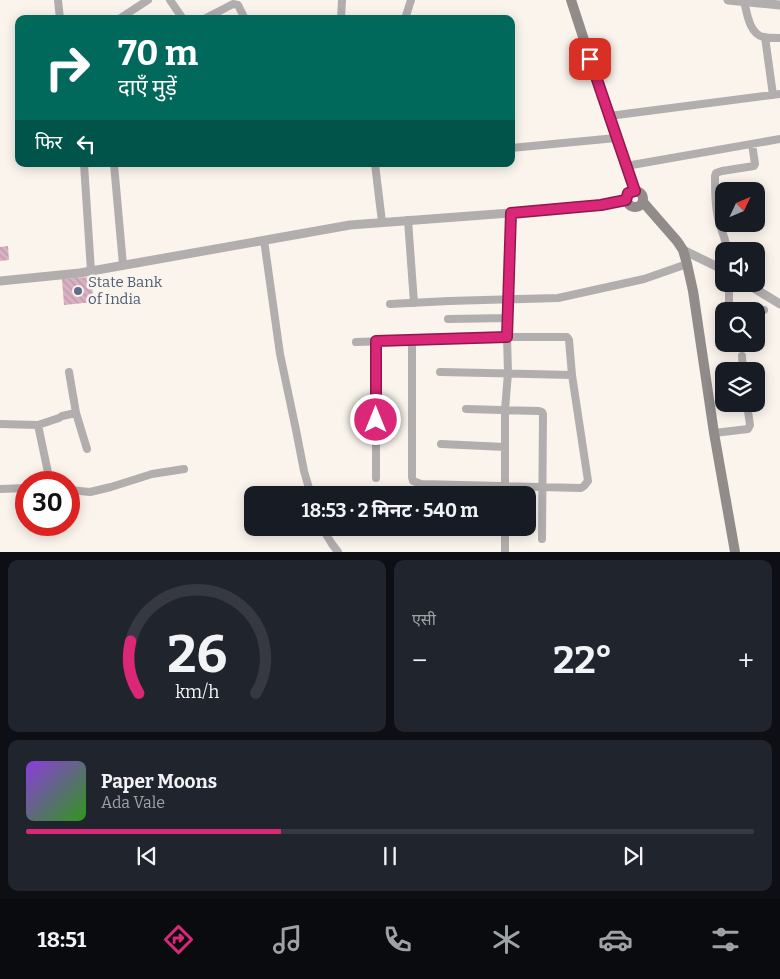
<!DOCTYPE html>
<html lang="hi">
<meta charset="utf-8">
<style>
body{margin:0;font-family:Bitter,"Noto Sans Devanagari",serif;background:#20242c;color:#f1f3f6;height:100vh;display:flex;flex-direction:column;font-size:19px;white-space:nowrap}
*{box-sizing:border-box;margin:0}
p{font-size:16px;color:#9ea1a6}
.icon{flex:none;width:28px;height:28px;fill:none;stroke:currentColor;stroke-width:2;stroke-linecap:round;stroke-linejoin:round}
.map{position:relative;height:552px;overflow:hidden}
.side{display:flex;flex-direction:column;gap:8px;padding:8px;background:#0d0f14;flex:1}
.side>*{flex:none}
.guide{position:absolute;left:15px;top:15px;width:500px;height:152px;border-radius:10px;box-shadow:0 2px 12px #0003;background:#00695c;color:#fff;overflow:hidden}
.needle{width:32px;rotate:46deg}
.tools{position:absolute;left:715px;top:182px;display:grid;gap:10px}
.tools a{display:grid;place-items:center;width:50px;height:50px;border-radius:10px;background:#171b24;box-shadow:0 2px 12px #0003;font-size:25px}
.speed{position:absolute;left:15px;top:471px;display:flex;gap:10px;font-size:25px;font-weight:700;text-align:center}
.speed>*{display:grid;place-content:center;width:65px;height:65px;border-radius:50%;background:#171b24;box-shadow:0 2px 12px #0003;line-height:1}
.speed .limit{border:8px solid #d22;background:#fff;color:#111}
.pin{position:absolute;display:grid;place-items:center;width:42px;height:42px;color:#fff;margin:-21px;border-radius:10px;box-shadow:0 2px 8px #0006}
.me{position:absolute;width:55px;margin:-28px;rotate:0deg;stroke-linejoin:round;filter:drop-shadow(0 0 4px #0008)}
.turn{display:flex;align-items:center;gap:18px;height:105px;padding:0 20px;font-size:22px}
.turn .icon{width:65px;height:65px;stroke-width:2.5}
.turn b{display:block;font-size:35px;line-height:42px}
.then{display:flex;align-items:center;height:48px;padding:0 20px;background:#0003;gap:10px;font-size:19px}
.big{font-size:38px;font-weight:700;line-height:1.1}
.side .widget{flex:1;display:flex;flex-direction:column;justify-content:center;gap:8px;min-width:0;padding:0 18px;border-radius:10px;background:#20242c}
.side .dial{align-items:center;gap:0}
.dial svg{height:130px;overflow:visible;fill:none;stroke:#363941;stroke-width:7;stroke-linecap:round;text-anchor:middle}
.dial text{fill:#f1f3f6;stroke:none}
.song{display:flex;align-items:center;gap:15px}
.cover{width:60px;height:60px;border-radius:8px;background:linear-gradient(135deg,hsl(270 70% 55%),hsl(110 70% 35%))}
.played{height:5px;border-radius:2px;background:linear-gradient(90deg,#db2777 35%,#363941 35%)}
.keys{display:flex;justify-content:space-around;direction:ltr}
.heat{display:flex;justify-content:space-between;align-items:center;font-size:28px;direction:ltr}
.side .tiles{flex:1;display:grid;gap:8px;grid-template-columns:1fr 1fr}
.widget:last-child{grid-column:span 2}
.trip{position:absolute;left:244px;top:486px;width:292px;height:50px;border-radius:10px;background:#171b24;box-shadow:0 2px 12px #0003;font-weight:700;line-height:50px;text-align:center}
.menu{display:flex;height:80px;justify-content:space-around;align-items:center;background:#090b0e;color:#9ea1a6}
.menu .icon{width:35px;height:35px}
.menu .active{color:#db2777}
.menu b{font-size:22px;color:#f1f3f6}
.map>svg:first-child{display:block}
</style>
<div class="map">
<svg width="780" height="552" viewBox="0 0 780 552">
<defs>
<pattern id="building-back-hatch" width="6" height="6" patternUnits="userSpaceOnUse" patternTransform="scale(1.25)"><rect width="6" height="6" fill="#d9b0c2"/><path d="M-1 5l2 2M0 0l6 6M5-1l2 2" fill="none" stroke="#ba97a7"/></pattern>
</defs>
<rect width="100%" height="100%" fill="#faf4ed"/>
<path fill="url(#building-back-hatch)" d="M8,246L9,260L0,261V247Z
M91,277L94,302L64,305L62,279Z"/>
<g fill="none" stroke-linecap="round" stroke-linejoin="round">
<path stroke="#b2aead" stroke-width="8" d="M58,0L60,19
M170,0L183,19
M744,1C747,13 749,33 763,37C768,38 775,38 780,38
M119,19L148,0
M204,19L233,4L238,5L245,19
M341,19L342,0
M405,19L411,0
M765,37L773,95
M609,116L780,94
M511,148L616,138
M84,164L91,271
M114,164L123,265
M375,164L382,222
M626,166L780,139
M408,220L414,303
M264,240L280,354L296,430L304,471L311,495
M725,251C728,243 723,236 721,228C715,212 715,193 715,176L716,173L722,171L754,166L755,164L752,144
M719,267L724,253
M729,284V305L730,311
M390,304L449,301L558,298L644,279L687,264
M756,311L764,310
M448,319L508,318
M376,341V478
M356,342L507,337H567L569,340L572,375L588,481L584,486L581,488L421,484L413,481L412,477V341
M742,356L743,371
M69,372L76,413L87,449
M440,372L572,375
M466,409L539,411L542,412L543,414L542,539
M0,424L38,425L59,418L62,416L76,413
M38,425L50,482
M714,433L748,429L750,425L747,404
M441,444L505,447
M0,489L26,488
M69,490L90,492L111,487L152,474L184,469
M505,495V410L508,373L507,337L511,213
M322,528L332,544L338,552
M505,528V552"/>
<path stroke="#b2aead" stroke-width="9" d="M728,0L780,5
M683,250L724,270
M0,281L80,273L350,225L511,213L601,205L626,200
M747,284L780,304"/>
<path stroke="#918b8a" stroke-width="10" d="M571,0L616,138L635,191
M627 199a8 8 0 1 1 16 0a8 8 0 1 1-16 0Z
M643,202L677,241L683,250L687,264L693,291L714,433L735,552"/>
</g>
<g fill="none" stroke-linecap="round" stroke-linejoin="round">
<defs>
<path id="route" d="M376,420V341L507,337L511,213L601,205L626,200L628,193L635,191L590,59"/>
</defs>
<use href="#route" stroke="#8e194d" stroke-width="12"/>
<use href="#route" stroke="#db2777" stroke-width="9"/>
</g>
<circle fill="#5c6f8a" stroke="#faf4ed" stroke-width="2" cx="78" cy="291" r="5"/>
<g text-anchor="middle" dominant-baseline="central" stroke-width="5" stroke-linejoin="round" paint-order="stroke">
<g font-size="15" fill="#4e5e75" stroke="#faf4ed" text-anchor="start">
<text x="88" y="282">State Bank<tspan x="88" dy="17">of India</tspan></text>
</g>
</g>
</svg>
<div class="tools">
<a><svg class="needle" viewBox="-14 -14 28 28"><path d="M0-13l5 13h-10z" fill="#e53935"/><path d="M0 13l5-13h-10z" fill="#9ea1a6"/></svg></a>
<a><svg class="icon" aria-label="sound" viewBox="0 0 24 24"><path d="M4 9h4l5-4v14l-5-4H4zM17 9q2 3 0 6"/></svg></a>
<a><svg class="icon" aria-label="search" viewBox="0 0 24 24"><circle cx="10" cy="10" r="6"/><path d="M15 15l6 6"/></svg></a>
<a><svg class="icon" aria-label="layers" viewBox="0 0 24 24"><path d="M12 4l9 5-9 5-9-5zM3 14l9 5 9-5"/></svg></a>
</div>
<div class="speed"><div class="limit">30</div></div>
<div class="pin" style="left:590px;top:59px;background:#d93025"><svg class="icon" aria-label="arrive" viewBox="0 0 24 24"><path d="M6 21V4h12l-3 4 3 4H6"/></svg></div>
<svg class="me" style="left:376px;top:420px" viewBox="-20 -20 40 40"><circle r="17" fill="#db2777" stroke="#fff" stroke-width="3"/><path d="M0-11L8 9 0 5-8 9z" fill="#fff"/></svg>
<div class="trip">18:53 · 2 मिनट · 540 m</div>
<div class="guide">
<div class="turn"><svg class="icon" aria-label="right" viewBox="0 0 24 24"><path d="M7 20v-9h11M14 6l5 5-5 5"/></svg><div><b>70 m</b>दाएँ मुड़ें</div></div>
<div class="then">फिर<svg class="icon" aria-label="left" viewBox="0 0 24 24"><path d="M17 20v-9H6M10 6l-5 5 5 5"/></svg></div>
</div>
</div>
<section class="side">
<div class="tiles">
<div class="widget dial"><svg viewBox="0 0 100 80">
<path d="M14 69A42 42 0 1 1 86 69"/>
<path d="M14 69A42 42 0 0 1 9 37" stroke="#db2777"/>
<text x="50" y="56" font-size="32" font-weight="700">26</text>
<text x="50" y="72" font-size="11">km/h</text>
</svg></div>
<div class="widget"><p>एसी</p>
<div class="heat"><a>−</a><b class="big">22°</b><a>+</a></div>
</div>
<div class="widget">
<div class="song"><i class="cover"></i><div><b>Paper Moons</b><p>Ada Vale</p></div></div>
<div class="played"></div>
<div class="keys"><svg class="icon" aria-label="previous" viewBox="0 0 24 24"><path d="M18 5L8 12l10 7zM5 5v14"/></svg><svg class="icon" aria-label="pause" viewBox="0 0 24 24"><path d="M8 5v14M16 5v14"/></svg><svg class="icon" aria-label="next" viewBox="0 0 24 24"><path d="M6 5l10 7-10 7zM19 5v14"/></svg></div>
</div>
</div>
</section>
<nav class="menu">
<b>18:51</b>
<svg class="icon active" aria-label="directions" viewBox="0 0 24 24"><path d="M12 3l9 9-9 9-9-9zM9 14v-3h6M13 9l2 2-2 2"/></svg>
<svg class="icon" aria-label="music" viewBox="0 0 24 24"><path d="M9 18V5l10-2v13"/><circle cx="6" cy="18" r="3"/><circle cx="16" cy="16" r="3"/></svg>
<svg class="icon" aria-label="phone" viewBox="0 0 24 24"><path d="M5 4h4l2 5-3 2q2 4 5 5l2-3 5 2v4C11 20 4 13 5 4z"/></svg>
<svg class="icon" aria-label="climate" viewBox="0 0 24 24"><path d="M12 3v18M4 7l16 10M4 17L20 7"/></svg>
<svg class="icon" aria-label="car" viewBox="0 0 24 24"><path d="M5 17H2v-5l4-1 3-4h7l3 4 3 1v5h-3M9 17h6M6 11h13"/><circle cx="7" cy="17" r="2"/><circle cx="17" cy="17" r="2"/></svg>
<svg class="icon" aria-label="filters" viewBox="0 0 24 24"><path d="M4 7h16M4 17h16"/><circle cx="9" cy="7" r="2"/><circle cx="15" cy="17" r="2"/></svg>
</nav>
